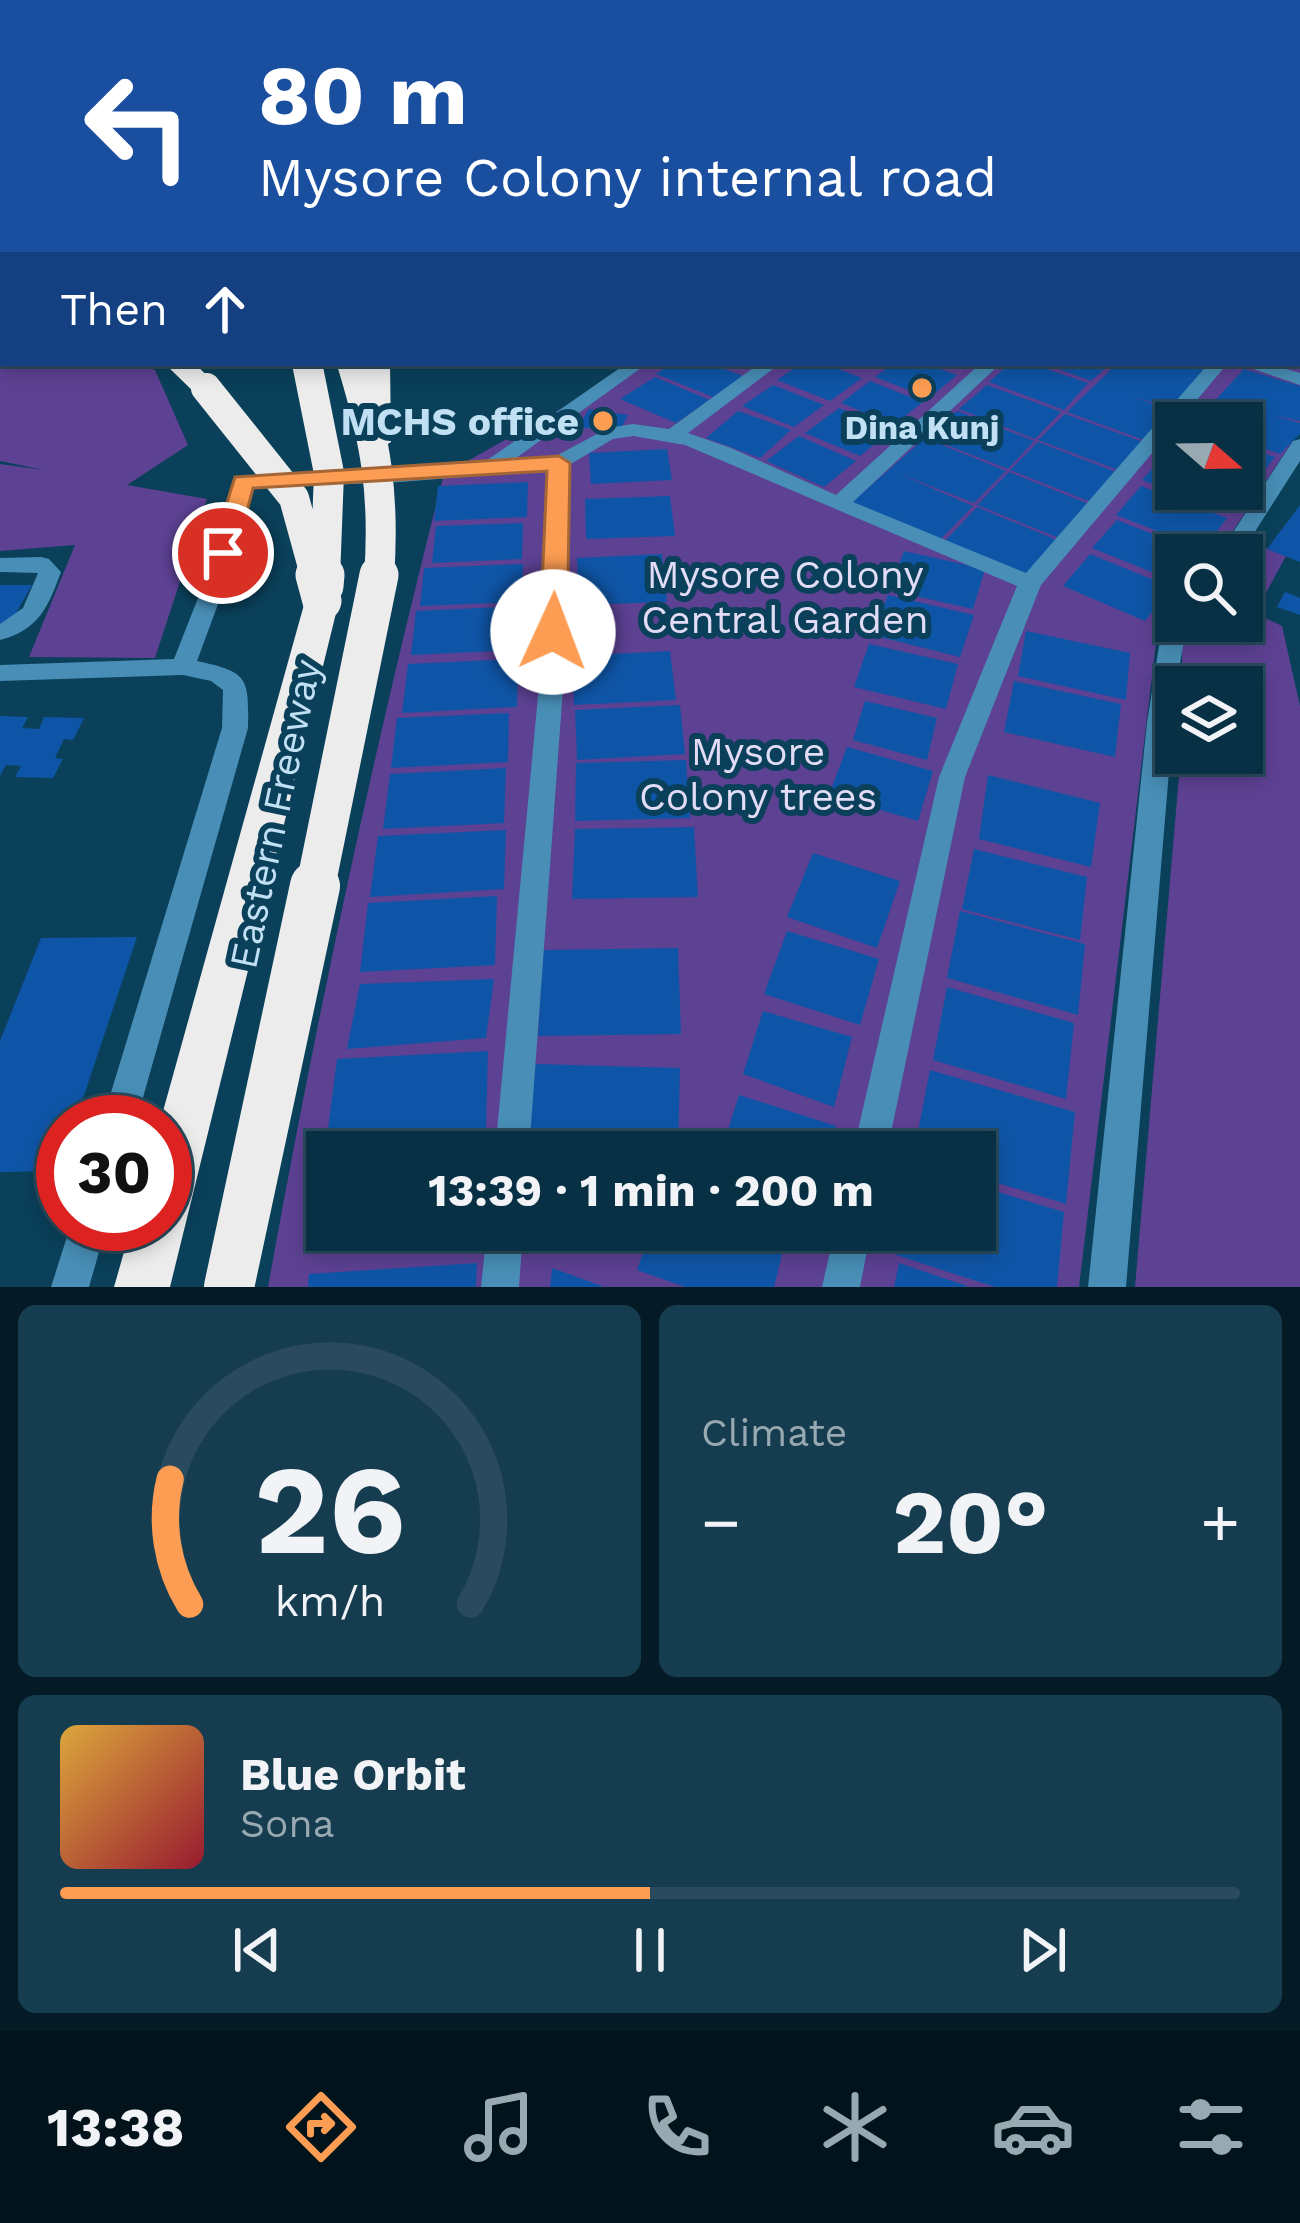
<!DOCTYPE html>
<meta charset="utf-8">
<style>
body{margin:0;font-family:"Work Sans",sans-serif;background:#163c4f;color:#f1f3f6;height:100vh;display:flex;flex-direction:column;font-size:45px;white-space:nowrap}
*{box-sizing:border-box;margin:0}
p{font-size:39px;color:#98a9b2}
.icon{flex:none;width:66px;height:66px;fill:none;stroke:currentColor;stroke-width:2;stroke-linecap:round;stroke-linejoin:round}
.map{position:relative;height:1287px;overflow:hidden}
.side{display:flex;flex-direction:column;gap:18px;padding:18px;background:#041a25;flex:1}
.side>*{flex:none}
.guide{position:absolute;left:0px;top:0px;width:1302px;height:366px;box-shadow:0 6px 18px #0003,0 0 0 3px #294b5d;background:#1a4fa0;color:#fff;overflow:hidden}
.needle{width:78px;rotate:110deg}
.fabs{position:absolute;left:1155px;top:402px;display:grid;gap:24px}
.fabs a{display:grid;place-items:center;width:108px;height:108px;border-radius:0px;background:#083044;box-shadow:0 6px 18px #0003,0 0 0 3px #294b5d;font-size:60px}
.speed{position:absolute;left:36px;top:1095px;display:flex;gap:24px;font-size:60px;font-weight:700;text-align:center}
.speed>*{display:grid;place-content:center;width:156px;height:156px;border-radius:50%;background:#083044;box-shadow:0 6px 18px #0003,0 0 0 3px #294b5d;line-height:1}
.speed .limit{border:18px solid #d22;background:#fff;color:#111}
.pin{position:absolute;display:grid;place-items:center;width:102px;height:102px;color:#fff;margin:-51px;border:6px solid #fff;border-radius:50%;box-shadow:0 3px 12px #0007}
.me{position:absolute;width:132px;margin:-66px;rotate:2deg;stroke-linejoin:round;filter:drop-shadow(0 0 9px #0008)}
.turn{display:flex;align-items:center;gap:42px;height:252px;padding:0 60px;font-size:54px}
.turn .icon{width:156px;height:156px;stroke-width:2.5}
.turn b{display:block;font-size:84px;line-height:102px}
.then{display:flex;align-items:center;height:114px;padding:0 60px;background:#0003;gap:24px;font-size:45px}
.big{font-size:90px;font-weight:700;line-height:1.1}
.side .tile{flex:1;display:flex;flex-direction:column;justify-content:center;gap:18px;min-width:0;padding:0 42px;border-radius:18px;background:#163c4f}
.side .dial{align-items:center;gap:0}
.dial svg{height:312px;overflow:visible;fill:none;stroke:#294b5d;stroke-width:7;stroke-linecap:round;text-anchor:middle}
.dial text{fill:#f1f3f6;stroke:none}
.song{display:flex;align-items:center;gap:36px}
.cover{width:144px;height:144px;border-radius:18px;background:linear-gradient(135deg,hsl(40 70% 55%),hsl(350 70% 35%))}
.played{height:12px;border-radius:6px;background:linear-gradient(90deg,#fc9d53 50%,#294b5d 50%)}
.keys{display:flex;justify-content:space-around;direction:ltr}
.heat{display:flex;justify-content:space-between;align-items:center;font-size:66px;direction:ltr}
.side .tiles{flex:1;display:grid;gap:18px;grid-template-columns:1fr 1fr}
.tile:last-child{grid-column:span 2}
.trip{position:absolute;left:306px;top:1131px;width:690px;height:120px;border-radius:0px;background:#083044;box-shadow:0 6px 18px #0003,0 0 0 3px #294b5d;font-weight:700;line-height:120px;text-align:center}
.menu{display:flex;height:192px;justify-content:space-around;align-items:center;background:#03131b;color:#98a9b2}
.menu .icon{width:84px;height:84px}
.menu .active{color:#fc9d53}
.menu b{font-size:54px;color:#f1f3f6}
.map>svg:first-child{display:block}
</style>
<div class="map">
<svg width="1300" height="1287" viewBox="0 0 1300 1287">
<rect width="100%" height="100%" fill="#0a405a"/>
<path fill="#5d4193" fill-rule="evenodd" d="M673,0H1300V51L1299,3Z
M0,325L3,363H131L155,370L188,445L127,485L207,499L155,658L29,657L75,545L0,551V464L44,470L0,461Z
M1300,345V430L1217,555H1176V610L1157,635L1079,1287H268C317,1014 375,743 444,474L643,363H1299ZM1176,423H1242V489H1176ZM327,1152H975V1230H327Z
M1251,542L1286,556L1255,613L1282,626L1300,706V1287H1135L1181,753H1242V687H1182V636L1193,621H1242V555Z"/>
<path fill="#0f55a7" d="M672,363H708L743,376L713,397L656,374Z
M802,363H823L862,378L830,401L777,380Z
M894,363H924L957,375L929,398L875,377Z
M1010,363H1029L1088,383L1064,410L989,382Z
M1042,363H1111L1091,381Z
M1118,363H1206L1212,365L1172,409L1135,397L1170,411L1144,440L1067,412Z
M1244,369L1300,386V421L1273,415L1300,423V434L1280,454L1242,441V423H1194Z
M655,377L710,400L676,423L620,399Z
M870,381L923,402L894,425L841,403Z
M773,385L824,405L794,427L742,406Z
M987,385L1059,411L1061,412L1035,439L959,409Z
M839,408L893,429L860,456L805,433Z
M589,409L628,415L619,432L578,427Z
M738,411L791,430L760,458L706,438Z
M957,411L1034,441L1008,469L926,437Z
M1065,414L1143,442L1118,470L1038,440Z
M799,436L856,461L824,487L766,461Z
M925,438L1006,471L974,503L897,473L973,506L939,541L850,504Z
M1038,442L1116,472L1091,502L1010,470Z
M1242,446L1275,457L1253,485L1242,481Z
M667,449L672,480L591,484L589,453Z
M1164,456L1176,460V489L1251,488L1231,513L1142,480Z
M1009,472L1089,504L1059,538L977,505Z
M528,482L527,517L434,521L438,486Z
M1141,486L1227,518L1203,549L1116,515Z
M670,496L675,536L586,539L585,499Z
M1300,505V562L1267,549Z
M977,507L1057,540L1027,576L943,543Z
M1117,520L1206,555H1176V582L1092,548Z
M523,523L522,559L432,563L436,526Z
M904,551L985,569L973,609L889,590Z
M662,554L667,602L579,605L577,558Z
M1090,554L1171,587L1145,621L1063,586Z
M523,564L522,602L420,606L424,568Z
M0,585H32L15,615L0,625Z
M1285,592L1300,598V615L1277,607Z
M888,595L974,615L960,657L872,635Z
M523,606L522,650L411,655L416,611Z
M1026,631L1130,653L1126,700L1018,676Z
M869,644L958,664L946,709L854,687Z
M670,651L676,700L574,705L572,656Z
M518,659L517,707L402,713L408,664Z
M1014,681L1121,704L1115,757L1004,732Z
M865,701L937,718L927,760L853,740Z
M680,705L685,754L577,760L575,710Z
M509,713L508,762L391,768L397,718Z
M0,716L28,717L22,728L39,729L44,717L84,718L73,740L64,739L55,758L63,759L53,778L15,777L21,766L6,765L0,776Z
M847,747L933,771L918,821L829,795Z
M686,760L690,818L575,821L576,763Z
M506,768L504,823L383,829L390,774Z
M988,775L1100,803L1091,867L979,839Z
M694,827L698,897L572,899L575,829Z
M506,830L504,889L370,897L378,836Z
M974,849L1087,877L1080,940L962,909Z
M813,853L900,881L877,948L787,917Z
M497,896L495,965L360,972L368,903Z
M960,911L1085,944L1078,1015L947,978Z
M787,931L879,959L860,1025L764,994Z
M137,937L75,1122H63L59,1171L0,1172V1041L41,938Z
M678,948L681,1034L538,1036L543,950Z
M494,979L486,1038L347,1049L360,984Z
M947,987L1074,1023L1066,1099L933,1060Z
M763,1011L852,1037L834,1107L743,1074Z
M488,1051L486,1128L327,1137L337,1059Z
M535,1064L680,1068L678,1152H526Z
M930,1070L1075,1112L1066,1204L975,1176V1152H914Z
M739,1095L836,1126L829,1152H721Z
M489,1137L488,1152H326V1147Z
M324,1164L327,1230H486L485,1243L312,1254Z
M975,1185L1064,1212L1057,1287H995L896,1255L901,1230H975Z
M651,1230H788L774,1287H685L637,1270Z
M477,1263L476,1287H308L309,1274Z
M899,1263L967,1286V1287H894Z
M552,1268L602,1286V1287H550Z"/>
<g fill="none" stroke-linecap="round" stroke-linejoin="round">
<path fill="#488eb6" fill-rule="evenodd" d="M401,0H411V3H401Z
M1299,341H1300V351H1299Z
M627,363H648L512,461L554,457L608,428L633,424L669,429L760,363H781L688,433L731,448L836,495L981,363H1001L853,502L1026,573L1209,363H1228L1041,585L965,777L887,1152H853L939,777L1017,586L685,445L633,436L613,439L569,465L564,675L529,1152H495L540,675L549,470L400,482L252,488L224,588L197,661C249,672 249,678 248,728L136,1122H102L222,728L223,690L211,681L183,675L0,681V665L174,659L202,588L236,478L483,463Z
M1236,363H1265L1300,373V385Z
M1300,439V461L1240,555H1218L1293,441Z
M41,557L49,559L61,572C48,607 39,630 0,640V624L23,608L38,573L0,572V558Z
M1176,615V621H1196L1183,646L1176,687L1126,1287H1088L1147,723L1159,646Z
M71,1224H107L89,1287H51Z
M487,1230H523L519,1287H481Z
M835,1230H871L860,1287H822Z"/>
<path fill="#488eb6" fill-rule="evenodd" d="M1299,251H1300V262H1299Z"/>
<path fill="#40bbfc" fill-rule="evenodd" d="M3,115V123L0,124V116Z"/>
<path fill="#ececec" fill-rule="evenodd" d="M258,0H274L257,3Z
M301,0H317L300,3Z
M0,298L3,299V315L0,314Z
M164,363H194L220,388L216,394H196Z
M362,363H390L391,442L376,451L361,442Z
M322,590L334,593L339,601L170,1287H114L132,1224H165V1122H160L305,601L310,593Z"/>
<path stroke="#ececec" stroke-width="30" d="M307,363L329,473L325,578
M352,363C376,441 385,496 379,578
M206,388L294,498L316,578"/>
<path stroke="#ececec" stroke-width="39" d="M315,575L322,601
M324,586L325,575
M315,889L379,575"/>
<path stroke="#ececec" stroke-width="50" d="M229,1287L315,886"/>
</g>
<path fill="#fc9d53" stroke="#a46636" stroke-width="3" d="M559,456L570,463L567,632L563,639L553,641L540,632L547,471L253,488L236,553L223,560L211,553L235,477Z"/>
<g fill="#fc9d53" stroke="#0a405a" stroke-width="4.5">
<circle cx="922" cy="388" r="12"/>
<circle cx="603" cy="421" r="12"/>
</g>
<g text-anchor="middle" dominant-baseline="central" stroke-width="12" stroke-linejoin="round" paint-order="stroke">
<g font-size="33" font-weight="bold" fill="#c1e0f4" stroke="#0a405a">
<text x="922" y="427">Dina Kunj</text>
</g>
<g font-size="39" font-weight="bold" fill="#c1e0f4" stroke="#0a405a" text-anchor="end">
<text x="579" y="421">MCHS office</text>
</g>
<g font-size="39" fill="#e2dcf6" stroke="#0a405a">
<text x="785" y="574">Mysore Colony<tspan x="785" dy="45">Central Garden</tspan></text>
<text x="758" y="751">Mysore<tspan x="758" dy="45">Colony trees</tspan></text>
</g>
<g font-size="39" fill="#c1e0f4" stroke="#0a405a">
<text transform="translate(275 814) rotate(-78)">Eastern Freeway</text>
</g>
</g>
</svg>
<div class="fabs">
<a><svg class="needle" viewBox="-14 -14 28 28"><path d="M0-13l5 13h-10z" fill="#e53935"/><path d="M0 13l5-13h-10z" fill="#98a9b2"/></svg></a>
<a><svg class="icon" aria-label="search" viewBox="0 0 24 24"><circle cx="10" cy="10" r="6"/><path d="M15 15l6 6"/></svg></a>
<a><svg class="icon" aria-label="layers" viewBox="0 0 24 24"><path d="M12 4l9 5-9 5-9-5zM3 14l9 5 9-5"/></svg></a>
</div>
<div class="speed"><div class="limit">30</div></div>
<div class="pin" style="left:223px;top:553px;background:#d93025"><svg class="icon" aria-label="arrive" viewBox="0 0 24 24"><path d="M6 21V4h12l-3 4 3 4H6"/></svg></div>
<svg class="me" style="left:553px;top:632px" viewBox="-20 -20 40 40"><circle r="19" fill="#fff"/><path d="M0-13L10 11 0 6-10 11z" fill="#fc9d53"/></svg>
<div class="trip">13:39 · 1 min · 200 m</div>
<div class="guide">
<div class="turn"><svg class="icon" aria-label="left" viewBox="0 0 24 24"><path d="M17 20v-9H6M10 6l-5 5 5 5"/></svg><div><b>80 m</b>Mysore Colony internal road</div></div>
<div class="then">Then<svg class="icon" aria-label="ahead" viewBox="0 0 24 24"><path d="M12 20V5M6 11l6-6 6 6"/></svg></div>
</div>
</div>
<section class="side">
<div class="tiles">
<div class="tile dial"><svg viewBox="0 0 100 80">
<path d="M14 69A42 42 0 1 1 86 69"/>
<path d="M14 69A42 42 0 0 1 9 37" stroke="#fc9d53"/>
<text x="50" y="56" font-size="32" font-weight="700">26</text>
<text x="50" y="72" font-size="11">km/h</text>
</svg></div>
<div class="tile"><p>Climate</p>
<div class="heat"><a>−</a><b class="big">20°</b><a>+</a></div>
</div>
<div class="tile">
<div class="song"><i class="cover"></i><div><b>Blue Orbit</b><p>Sona</p></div></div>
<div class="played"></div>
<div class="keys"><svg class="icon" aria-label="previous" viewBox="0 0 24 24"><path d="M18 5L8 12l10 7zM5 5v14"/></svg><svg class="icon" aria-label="pause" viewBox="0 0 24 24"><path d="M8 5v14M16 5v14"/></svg><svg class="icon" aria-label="next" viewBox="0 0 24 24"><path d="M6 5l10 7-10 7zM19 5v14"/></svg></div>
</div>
</div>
</section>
<nav class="menu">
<b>13:38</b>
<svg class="icon active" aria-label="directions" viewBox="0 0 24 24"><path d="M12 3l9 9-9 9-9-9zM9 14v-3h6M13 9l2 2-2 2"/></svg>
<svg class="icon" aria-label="music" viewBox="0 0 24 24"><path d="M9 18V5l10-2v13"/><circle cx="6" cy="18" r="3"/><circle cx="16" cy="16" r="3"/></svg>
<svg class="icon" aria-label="phone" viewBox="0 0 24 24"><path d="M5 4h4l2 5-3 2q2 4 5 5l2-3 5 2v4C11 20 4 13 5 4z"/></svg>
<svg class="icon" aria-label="climate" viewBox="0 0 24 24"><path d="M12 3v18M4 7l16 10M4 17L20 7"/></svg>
<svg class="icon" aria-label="car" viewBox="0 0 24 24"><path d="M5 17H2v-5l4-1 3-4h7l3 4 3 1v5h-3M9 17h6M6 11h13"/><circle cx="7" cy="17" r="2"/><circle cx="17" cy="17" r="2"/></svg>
<svg class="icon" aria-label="filters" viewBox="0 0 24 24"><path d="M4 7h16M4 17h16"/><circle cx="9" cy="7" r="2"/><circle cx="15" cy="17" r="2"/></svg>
</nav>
